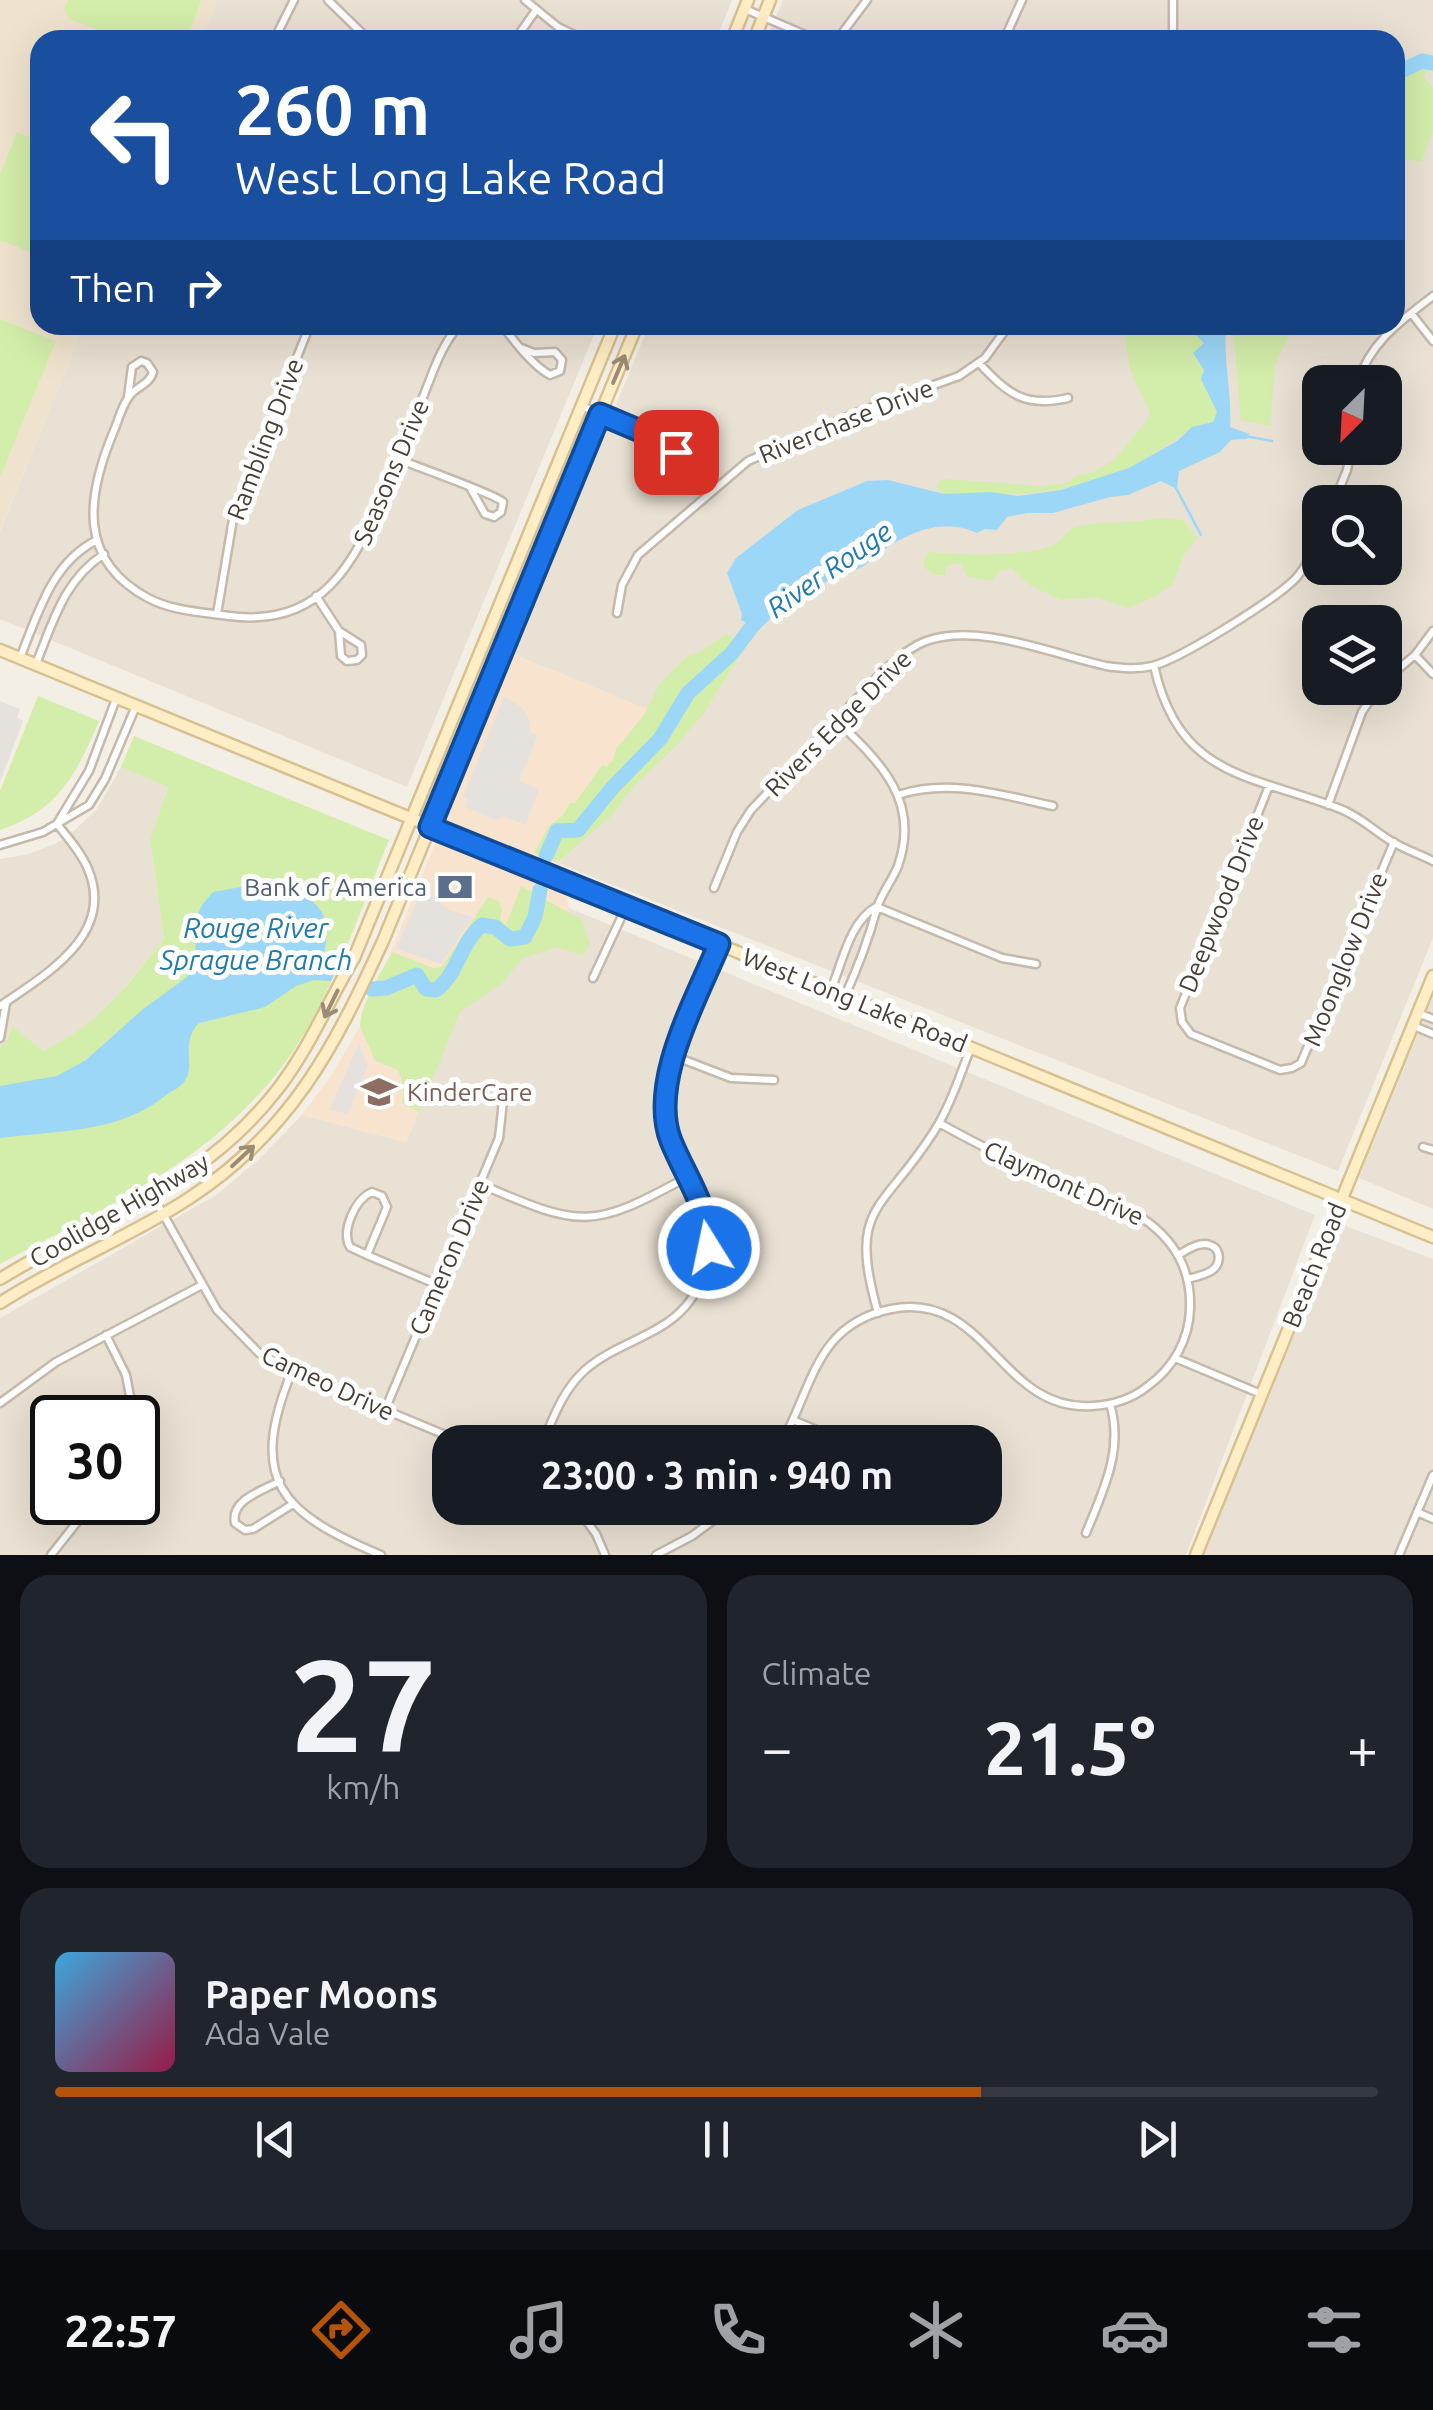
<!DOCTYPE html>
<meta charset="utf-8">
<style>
body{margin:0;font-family:Ubuntu,sans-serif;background:#20242c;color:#f1f3f6;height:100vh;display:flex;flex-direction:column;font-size:38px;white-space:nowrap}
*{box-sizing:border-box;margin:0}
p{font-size:32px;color:#9ea1a6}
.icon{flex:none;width:55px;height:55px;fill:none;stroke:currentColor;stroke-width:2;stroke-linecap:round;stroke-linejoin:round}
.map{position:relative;height:1555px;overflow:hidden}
.details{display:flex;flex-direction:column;gap:20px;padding:20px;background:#0d0f14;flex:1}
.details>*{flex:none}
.banner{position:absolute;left:30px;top:30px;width:1375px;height:305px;border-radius:30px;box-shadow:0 10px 40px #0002;background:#1a4fa0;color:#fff;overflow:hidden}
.needle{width:65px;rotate:204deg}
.fabs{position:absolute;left:1302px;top:365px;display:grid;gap:20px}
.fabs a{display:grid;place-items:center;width:100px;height:100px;border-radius:20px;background:#171b24;box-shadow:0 10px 40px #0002;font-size:50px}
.speed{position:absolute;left:30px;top:1395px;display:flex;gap:20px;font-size:50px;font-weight:700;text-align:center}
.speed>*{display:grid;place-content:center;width:130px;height:130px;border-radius:50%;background:#171b24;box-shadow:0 10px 40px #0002;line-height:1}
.speed .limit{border:5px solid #111;border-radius:15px;background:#fff;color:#111}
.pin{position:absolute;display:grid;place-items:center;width:85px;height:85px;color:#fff;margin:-42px;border-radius:20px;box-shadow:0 5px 15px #0006}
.me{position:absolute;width:110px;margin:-55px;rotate:350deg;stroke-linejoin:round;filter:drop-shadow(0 0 8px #0008)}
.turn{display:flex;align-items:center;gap:35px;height:210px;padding:0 40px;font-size:45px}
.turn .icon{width:130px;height:130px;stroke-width:2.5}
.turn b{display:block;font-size:70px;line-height:85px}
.then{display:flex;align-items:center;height:95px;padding:0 40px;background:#0003;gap:20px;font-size:38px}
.big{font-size:75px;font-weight:600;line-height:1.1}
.details .widget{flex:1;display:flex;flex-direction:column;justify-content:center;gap:15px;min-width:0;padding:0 35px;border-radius:30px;background:#20242c}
.details .dial{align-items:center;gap:0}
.dial b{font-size:130px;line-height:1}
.song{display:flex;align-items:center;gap:30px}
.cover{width:120px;height:120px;border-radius:15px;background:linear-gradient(135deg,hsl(200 70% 55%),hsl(340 70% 35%))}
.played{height:10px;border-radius:5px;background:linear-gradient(90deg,#b45309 70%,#363941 70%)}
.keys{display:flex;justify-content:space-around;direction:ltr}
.heat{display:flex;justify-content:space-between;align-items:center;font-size:55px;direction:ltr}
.details .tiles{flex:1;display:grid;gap:20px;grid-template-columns:1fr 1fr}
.widget:last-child{grid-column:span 2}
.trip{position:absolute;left:432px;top:1425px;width:570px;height:100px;border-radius:30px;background:#171b24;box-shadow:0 10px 40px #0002;font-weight:600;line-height:100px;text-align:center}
.dock{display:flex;height:160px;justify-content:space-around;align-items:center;background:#090b0e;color:#9ea1a6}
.dock .icon{width:70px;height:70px}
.dock .active{color:#b45309}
.dock b{font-size:45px;color:#f1f3f6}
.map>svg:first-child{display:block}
</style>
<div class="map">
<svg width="1433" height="1555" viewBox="0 0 1433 1555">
<rect width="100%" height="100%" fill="#f4efe5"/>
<path fill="#e9e1d3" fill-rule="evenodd" d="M217,0H732L716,40H201Z
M783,0H1433V938L1338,1171L560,864L578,830L673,720L513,654L649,325H1395V40H766ZM1320,382H1385V448H1320ZM1320,502H1385V568H1320ZM1320,622H1385V688H1320Z
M84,325H598L407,787L0,619V531Z
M121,767L168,786L150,841L164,939L101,1016L73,1037L43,1051L11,1027L7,1041L0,1047V859L29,854L57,843L76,829L97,809Z
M569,908L1315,1215L1186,1555H0V1318L216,1195L258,1160L302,1115L406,1142L460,1012ZM52,1418H138V1502H52ZM450,1442H985V1508H450Z
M1433,997V1209L1359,1178Z
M1341,1224L1433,1259V1555H1203Z"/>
<path fill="#f8e4ce" d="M513,654L673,720L578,830L560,864L569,908L460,1012L406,1142L302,1115L333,1073L360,1026Z"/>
<path fill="#efe3ce" d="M0,0H217L201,40H40V325H84L0,530Z"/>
<path fill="#d3edaa" d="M68,0H201L187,40H122L69,19L64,9Z
M1429,67L1424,77L1433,89V131L1421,162L1395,157V80L1412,71Z
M17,132L40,141V256L0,240V175Z
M0,319L56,341L0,477Z
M1100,325H1199L1194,333L1205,343L1195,358L1204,370L1201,379L1218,412L1213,422C1207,424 1196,425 1191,428C1173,442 1154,455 1133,466C1073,495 1009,497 944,494L936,487L941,479L1042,486L1068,483L1076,476L1091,473L1113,461L1147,421L1150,413L1130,369L1125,335L1103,330Z
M1236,325H1294L1275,365L1270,426L1241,420L1234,336Z
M1162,518L1183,520L1197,538L1183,556L1173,584L1156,596L1128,608L1096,597L1061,600L1028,584L1012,568L1000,571L991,581L967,576L962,565L955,563L946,566L945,575H935L925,568L924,560L929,552C956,555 1030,557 1053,545C1063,541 1065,530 1077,527C1104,520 1134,524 1162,518Z
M726,634L748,643L703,714L674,748L635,785L612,815L558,862L534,853L549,826L563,815L570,803H575L602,765L607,766L613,760L616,749L644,715L661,682L689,655L698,653Z
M38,696L99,721C76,775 59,810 0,830V791Z
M134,736L389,840C362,906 339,976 302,1037C233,1151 113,1204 0,1264V1047L7,1041L12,1026L43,1051C102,1023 124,988 164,939L150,840L168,787L121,767Z
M521,886L582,920L590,944L582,955L557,947L523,958L502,983L460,1012L419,1112L402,1103L404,1086L398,1070L374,1060C371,1048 365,1039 361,1029C355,1013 384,968 392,952L433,968L442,967L488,897L499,901L502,909L500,919L506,925Z"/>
<path fill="#e5e2de" d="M504,696L521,707L528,716L531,733L538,735L519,781L539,789L526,825L503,816L497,820L465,807L468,800L463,797Z
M0,701L20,709L17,718L23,721L0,782Z
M420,893L434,898L450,910L473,917L441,964L396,949Z
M359,1043L368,1066L348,1114L329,1110Z"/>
<path fill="#9cd7f7" d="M1199,325H1226C1223,359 1232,393 1230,427L1249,434L1247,439L1231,440L1220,452L1179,471L1177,489L1161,481L1128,495L1110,497L1053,513H1027L1007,517L997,530L985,529L977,533C937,514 894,539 865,565C858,571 844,572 836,577C807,591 781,606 759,630L741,620L742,614L727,573L736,558L798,510L867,481L888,480L944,494L991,492L1018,496L1061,490L1129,468L1177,441L1192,427L1213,422L1217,412L1201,379L1204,370L1193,353L1204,343L1194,333Z
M263,883C309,896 335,901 324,955L337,968L331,981L314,980L296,986L265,1007L199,1023C179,1044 197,1065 184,1082C180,1088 171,1091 165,1096C117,1134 58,1130 0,1138V1086L57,1076L86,1060L142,1010L187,977L195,956L197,916L202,905L213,892Z"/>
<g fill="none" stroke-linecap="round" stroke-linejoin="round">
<path stroke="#9cd7f7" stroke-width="2.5" d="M1245,436L1272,441
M1176,488L1201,535"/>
<path stroke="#9cd7f7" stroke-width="15" d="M1395,74L1422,61L1433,63
M546,856L557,831L578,830L613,787L660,739L688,693L732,653L763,612
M372,989L386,988L417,975L426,989L436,990C458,974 460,943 482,925L495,927L510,939L525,937L535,917L540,890"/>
<defs>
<path id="street" d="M328,0L369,40
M525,0L558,27L585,40
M1173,0V40
M745,9L817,40
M274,40L294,0
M515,40L536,10
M837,40L867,0
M1004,40L1022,0
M1411,313L1433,341
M502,325C515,342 532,365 550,375L560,371L562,360L555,352L534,353L521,348
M979,363C1008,394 1025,408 1068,398
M1358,382C1370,342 1401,321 1433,296
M128,397L132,367L141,361L147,363L153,372C149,386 135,386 128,398C121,408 118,422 113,433C87,496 77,560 148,598C172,611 202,612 229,616C322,628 354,564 385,491C398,458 412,425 425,392C434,369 442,345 459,325
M582,406L661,440L677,452L710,491
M398,459C415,466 497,495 503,502L501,512L494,517L485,514L471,489
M1334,502L1347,470L1351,448
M316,596L339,631L341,656L347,661L357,660L362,655L361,645L339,631
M617,613L622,585L638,555L748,461L856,413L959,376L985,358L1009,325
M217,614L234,513L310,325
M1415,655L1433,674
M20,658C38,614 51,563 97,540
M36,664C53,622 64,580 104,554
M1154,666C1179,777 1248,774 1338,808C1358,815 1373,830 1391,841C1404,849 1419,854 1433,861
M1385,680L1415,655L1433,631
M836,720C880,762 921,800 898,866C892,881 881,894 877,908C869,938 858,967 845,996
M1269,786L1180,1008L1182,1022L1191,1034L1280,1070L1292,1068L1301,1063L1394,842
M898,795C951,778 1001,795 1053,806
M1328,805L1362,712L1378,688
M58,822L89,771L116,699
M0,845L43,832L89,805L105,779L136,706
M714,888L737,832L751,810L886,668C899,658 910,647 926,641C977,622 1053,654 1106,666C1121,668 1136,670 1152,666C1179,660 1278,598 1297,577C1307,565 1314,551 1320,536
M877,907L1002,958L1036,964
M593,978L626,907
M831,990C842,963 850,921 876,907
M0,1006C45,975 116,935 88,869C81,852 68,838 57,824
M1418,1013L1433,1019
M1414,1026L1433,1034
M0,1038L6,1003
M674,1056L731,1078L774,1080
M1423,1147L1433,1150
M480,1184C582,1228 591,1230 689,1176
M372,1192L382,1196L387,1207L367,1255L350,1247C341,1231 355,1199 372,1192Z
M153,1196L217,1310L259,1353L292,1371L462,1442
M367,1255L438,1285
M1178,1255C1187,1250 1200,1241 1210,1245C1222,1249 1221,1265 1211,1271C1205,1275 1195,1277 1187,1279
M878,1313C847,1205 882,1213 933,1133C950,1107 960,1075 971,1047
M106,1335L126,1375L134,1418
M1175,1358L1261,1394
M292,1371C247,1481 281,1513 381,1555
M0,1403L56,1362L202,1285
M385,1410L499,1138L503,1101
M793,1420L845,1442
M543,1442C554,1416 563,1390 585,1370C628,1333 685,1336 705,1270C723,1208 669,1168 664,1111C660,1065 701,987 719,944
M782,1442C813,1386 816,1324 891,1309C987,1290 1000,1412 1092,1406C1112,1405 1132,1399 1148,1386C1173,1368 1189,1340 1190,1309C1194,1216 1095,1195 1027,1167C996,1154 968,1139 939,1123
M280,1481C262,1491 230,1500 235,1523L245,1530L253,1529L293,1504
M577,1508L596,1534L605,1555
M1417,1512L1433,1519
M1086,1533C1103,1491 1124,1450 1110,1404
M51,1555L93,1502
M656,1555L692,1536L730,1508
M1399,1555L1433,1475"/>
<path id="secondary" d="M732,40L748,0
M754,40L770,0
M0,650L1433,1237
M0,1279C100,1217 201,1188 277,1090C309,1049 328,1002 354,958L615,325
M0,1303C60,1264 128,1238 188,1199C291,1132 334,1048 383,941L637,325
M1196,1555L1433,976"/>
</defs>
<use href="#street" stroke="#c4b9aa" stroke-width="11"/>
<use href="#secondary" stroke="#d8c191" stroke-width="15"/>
<use href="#street" stroke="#fff" stroke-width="6"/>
<use href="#secondary" stroke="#ffedc5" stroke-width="10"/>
</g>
<defs><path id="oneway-shaft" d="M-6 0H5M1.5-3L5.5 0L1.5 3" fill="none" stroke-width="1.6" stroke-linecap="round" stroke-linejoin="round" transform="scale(2.5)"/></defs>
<g stroke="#9a8d75">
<use href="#oneway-shaft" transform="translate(619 369) rotate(-67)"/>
<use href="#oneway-shaft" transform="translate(331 1004) rotate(116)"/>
<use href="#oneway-shaft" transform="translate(243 1156) rotate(-43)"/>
</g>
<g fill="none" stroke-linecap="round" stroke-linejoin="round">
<defs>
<path id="route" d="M676,452L652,436L600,414L430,827L719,944C697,998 648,1083 671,1141C686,1178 709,1207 709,1248"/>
</defs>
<use href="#route" stroke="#114b97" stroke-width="25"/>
<use href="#route" stroke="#1a73e8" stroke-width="18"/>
</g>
<defs>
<symbol id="bank-bare" viewBox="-9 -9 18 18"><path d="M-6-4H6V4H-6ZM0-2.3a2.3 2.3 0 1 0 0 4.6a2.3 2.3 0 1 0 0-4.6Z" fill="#5c6f8a" stroke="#fff" stroke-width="2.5" paint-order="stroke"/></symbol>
<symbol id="school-bare" viewBox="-9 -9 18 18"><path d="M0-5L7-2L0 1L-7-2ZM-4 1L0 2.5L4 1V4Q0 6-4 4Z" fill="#8d6e63" stroke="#fff" stroke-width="2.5" paint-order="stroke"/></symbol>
</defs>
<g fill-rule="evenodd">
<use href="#bank-bare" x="430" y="862" width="50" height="50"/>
<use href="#school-bare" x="354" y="1067" width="50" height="50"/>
</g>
<g text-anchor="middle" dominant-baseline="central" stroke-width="10" stroke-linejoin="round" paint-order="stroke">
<g font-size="25" fill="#483f34" stroke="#fff">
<text transform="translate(846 421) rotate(-22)">Riverchase Drive</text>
<text transform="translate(265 439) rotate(-69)">Rambling Drive</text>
<text transform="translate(391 472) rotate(-67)">Seasons Drive</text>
<text transform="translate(838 723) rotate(-45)">Rivers Edge Drive</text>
<text transform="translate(1221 904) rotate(-68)">Deepwood Drive</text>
<text transform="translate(1345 959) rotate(-68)">Moonglow Drive</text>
<text transform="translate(855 1000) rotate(22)">West Long Lake Road</text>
<text transform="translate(1064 1183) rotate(24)">Claymont Drive</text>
<text transform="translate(119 1210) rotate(-30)">Coolidge Highway</text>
<text transform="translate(449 1257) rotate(-67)">Cameron Drive</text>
<text transform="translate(1314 1265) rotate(-68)">Beach Road</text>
<text transform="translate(328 1383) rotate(25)">Cameo Drive</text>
</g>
<g font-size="25" fill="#4e5e75" stroke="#fff" text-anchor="end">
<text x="427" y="887">Bank of America</text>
</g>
<g font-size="25" fill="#785e54" stroke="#fff" text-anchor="start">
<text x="407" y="1092">KinderCare</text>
</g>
<g font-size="28" font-style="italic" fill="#217aad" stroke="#fff">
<text transform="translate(829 569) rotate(-35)">River Rouge</text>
<text x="256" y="927">Rouge River<tspan x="256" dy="32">Sprague Branch</tspan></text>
</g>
</g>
</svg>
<div class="fabs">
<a><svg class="needle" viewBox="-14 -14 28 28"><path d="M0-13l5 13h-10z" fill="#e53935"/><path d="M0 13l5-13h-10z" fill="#9ea1a6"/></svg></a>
<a><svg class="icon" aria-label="search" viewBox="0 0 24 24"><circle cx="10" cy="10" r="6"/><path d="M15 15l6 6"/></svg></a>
<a><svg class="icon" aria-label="layers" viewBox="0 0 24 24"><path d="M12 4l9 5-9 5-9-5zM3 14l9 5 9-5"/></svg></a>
</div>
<div class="speed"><div class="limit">30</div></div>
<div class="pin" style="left:676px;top:452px;background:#d93025"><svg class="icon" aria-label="arrive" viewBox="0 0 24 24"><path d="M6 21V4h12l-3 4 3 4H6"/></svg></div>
<svg class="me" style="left:709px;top:1248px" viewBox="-20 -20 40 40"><circle r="17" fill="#1a73e8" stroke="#fff" stroke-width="3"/><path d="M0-11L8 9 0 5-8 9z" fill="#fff"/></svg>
<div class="trip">23:00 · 3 min · 940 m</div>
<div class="banner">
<div class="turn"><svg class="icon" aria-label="left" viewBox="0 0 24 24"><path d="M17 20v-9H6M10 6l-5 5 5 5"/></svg><div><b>260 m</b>West Long Lake Road</div></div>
<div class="then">Then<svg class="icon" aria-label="right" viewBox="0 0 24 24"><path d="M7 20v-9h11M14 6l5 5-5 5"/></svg></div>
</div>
</div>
<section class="details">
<div class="tiles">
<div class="widget dial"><b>27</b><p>km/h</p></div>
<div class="widget"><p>Climate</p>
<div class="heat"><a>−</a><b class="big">21.5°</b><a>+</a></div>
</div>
<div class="widget">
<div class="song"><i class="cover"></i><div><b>Paper Moons</b><p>Ada Vale</p></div></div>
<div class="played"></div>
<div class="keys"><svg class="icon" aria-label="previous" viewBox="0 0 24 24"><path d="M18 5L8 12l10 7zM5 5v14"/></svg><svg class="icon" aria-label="pause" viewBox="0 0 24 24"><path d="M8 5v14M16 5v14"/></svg><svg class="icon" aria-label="next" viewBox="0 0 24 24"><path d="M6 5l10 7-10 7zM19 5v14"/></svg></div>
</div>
</div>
</section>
<nav class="dock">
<b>22:57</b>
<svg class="icon active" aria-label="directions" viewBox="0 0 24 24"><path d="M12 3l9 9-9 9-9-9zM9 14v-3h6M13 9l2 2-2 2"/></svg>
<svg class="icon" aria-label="music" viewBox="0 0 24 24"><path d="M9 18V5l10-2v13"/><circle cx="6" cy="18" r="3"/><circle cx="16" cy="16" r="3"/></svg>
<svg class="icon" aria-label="phone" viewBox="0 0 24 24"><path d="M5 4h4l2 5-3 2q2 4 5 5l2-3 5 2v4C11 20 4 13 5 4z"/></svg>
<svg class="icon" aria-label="climate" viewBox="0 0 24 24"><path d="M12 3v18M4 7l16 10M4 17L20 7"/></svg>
<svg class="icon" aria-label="car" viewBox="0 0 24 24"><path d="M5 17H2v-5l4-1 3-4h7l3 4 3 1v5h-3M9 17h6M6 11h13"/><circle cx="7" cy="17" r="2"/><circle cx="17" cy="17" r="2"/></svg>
<svg class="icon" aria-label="filters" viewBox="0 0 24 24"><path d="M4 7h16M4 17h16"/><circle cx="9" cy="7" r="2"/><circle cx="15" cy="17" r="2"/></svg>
</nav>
